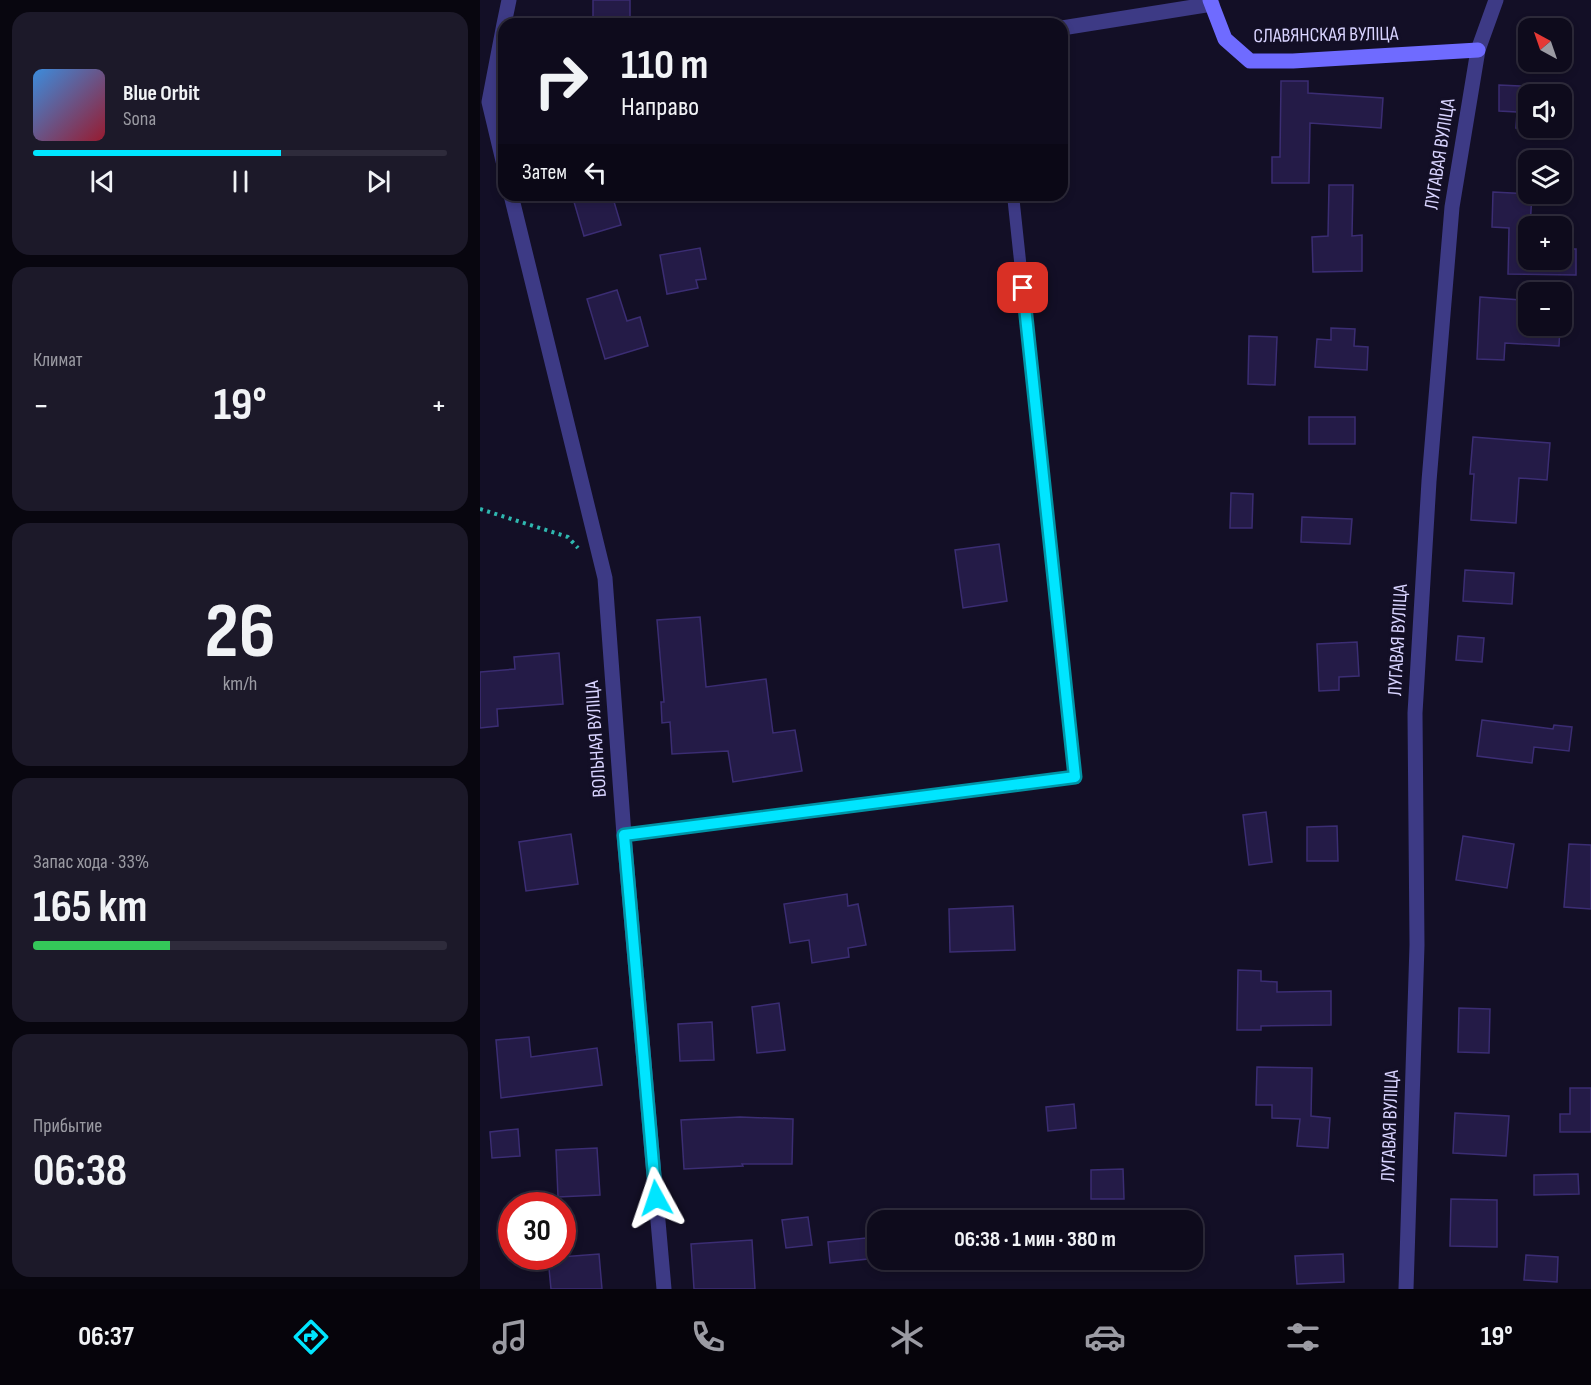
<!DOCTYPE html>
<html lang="ru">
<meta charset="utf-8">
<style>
body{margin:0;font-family:"Sofia Sans Condensed",sans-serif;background:#1c1929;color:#f1f3f6;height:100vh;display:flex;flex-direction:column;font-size:22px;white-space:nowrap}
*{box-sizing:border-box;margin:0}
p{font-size:20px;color:#9b9ba3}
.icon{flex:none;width:33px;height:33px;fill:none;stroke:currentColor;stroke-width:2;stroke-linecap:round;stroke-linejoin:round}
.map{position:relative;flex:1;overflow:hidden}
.sheet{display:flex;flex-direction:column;gap:12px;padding:12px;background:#08060f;width:480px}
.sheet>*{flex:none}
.banner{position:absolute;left:18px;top:18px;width:570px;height:183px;border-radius:18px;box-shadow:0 3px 9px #0003,0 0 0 2px #2e2b3b;background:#0e0b1c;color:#f1f3f6;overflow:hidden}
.needle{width:39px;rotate:320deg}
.buttons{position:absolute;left:1038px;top:18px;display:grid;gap:12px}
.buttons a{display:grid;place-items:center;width:54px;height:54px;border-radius:12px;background:#0e0b1c;box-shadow:0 3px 9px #0003,0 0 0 2px #2e2b3b;font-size:30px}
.speed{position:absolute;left:18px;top:1192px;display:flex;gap:12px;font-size:30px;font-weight:700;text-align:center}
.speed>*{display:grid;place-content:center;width:78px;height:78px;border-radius:50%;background:#0e0b1c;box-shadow:0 3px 9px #0003,0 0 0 2px #2e2b3b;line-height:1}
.speed .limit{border:9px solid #d22;background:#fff;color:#111}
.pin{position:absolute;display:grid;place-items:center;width:51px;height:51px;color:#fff;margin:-26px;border-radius:12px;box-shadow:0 3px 9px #0006}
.me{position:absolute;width:66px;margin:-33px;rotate:355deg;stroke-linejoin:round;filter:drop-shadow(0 0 4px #0008)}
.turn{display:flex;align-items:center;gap:21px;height:126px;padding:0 24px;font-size:27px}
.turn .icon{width:78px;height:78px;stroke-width:2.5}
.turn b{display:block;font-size:42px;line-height:51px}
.then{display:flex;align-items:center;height:57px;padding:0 24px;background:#0003;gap:12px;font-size:22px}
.big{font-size:45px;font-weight:700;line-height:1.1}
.sheet .widget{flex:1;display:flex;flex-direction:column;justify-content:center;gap:9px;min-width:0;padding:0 21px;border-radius:18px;background:#1c1929}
.sheet .dial{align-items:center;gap:0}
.dial b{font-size:78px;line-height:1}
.song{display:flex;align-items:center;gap:18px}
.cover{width:72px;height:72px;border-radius:9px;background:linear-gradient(135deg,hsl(210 70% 55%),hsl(350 70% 35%))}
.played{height:6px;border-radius:3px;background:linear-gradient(90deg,#00e5ff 60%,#2e2b3b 60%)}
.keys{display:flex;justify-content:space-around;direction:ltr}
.heat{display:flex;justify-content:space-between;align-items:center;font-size:33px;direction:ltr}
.charge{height:9px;border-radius:4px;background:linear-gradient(90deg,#34c759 33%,#2e2b3b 0)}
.trip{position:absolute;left:387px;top:1210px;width:336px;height:60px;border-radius:18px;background:#0e0b1c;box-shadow:0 3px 9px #0003,0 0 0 2px #2e2b3b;font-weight:700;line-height:60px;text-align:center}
.menu{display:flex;height:96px;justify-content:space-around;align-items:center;background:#06040b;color:#9b9ba3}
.menu .icon{width:42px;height:42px}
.menu .current{color:#00e5ff}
.menu b{font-size:27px;color:#f1f3f6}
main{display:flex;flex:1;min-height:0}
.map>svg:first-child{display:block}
</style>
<main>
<section class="sheet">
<div class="widget">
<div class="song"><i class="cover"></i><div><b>Blue Orbit</b><p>Sona</p></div></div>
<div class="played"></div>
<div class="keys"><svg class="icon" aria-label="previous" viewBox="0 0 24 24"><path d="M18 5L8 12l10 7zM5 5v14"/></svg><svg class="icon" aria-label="pause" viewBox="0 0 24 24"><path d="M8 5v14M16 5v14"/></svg><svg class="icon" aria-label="next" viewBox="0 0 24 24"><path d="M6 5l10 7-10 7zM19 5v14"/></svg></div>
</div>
<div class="widget"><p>Климат</p>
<div class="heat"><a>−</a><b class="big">19°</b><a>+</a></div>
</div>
<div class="widget dial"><b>26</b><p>km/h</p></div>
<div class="widget"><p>Запас хода · 33%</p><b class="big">165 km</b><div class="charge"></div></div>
<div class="widget"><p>Прибытие</p><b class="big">06:38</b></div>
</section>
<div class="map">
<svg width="1111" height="1289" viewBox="0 0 1111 1289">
<rect width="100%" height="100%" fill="#130f26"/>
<path fill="#241b47" stroke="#3b2d73" stroke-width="1.5" d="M113,0H150V24H113Z
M801,81H828V93L903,98L901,128L830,123L829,183H792V157H800Z
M1019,85L1064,87V94H1048V128L1062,129L1036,128L1037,112L1019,111Z
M849,185H873L872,236L882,235V271L833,272L832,237L848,236Z
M1013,192L1052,194L1048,260H1082V249H1096V275L1028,274L1029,228L1012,227Z
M92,195H132L141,225L104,236Z
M220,248L226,279L216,280L218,288L187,294L180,255Z
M137,290L147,321L160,317L168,346L125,359L107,299Z
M1000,297L1041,300L1038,326H1080L1079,346L1025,343L1024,360L997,359Z
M851,328L875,329L874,346L888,347L887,370L835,367L837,339L851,340Z
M769,336L797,337L795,385L768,384Z
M829,417H875V444H829Z
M993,437L1070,443L1067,480L1039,478L1036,523L991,520L994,474H990Z
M751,493L773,494L772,528H750Z
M822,517L872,519L870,544L821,542Z
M519,544L527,601L483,608L475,550Z
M985,570L1034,573L1032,604L983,601Z
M220,617L226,687L286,679L293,733L315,730L322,771L253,782L248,751L192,754L190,722L182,723L181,702H184L177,620Z
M978,636L1004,638L1002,662L976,660Z
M877,642L879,676L859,677V690L839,691L837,644Z
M79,653L83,704L17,709L18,726L0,728V672L35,669L34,657Z
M1002,720L1073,729L1074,725L1092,727L1089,751L1054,747L1052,763L997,756Z
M786,812L792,862L769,865L763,815Z
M857,826L858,861H827V827Z
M91,834L98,884L46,891L39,842Z
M983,836L1034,844L1027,888L976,880Z
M1089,844L1111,845V909L1084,907Z
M367,894L368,906L378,904L386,945L368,948L369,957L332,963L329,940L310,943L304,904Z
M533,906L535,950L470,952L469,909Z
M758,970L781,971V981L797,982V992L851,991V1025L781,1026V1030H757Z
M299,1003L305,1050L277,1053L272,1007Z
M979,1008L1010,1009L1009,1053L978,1052Z
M232,1022L234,1060L200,1061L198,1024Z
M49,1037L51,1057L117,1048L122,1085L21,1098L16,1040Z
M777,1067L832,1068L831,1116L850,1118L848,1148L817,1146L820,1119L792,1118V1105H776Z
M1090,1088H1111V1132H1080V1114H1090Z
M594,1104L596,1128L568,1131L566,1107Z
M975,1113L1029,1116L1026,1156L973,1153Z
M260,1117L313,1119L312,1164H262L263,1166L204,1169L201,1120Z
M38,1129L40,1156L12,1158L10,1132Z
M117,1148L120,1195L78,1197L76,1150Z
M643,1169L644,1199H611V1170Z
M1098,1174L1099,1194L1054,1195V1175Z
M971,1199L1017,1200V1247L970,1246Z
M328,1217L332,1245L306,1248L302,1220Z
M386,1238L388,1259L350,1263L348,1242Z
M272,1240L275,1289H214L211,1244Z
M119,1254L122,1289H71L68,1258Z
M863,1254L864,1282L817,1284L815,1256Z
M1046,1255L1078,1257L1077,1282L1044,1280Z"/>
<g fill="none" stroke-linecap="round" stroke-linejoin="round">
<path stroke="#2fb8b0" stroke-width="4" stroke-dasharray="3 4.5" stroke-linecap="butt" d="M0,509L88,537L98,548"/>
<path stroke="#3d3a85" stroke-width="12" d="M144,835L595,777L533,195"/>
<path stroke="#3d3a85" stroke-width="15" d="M24,24L9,102L24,165
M24,24L29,0
M582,28L732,4
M31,195L125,578L144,835L184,1289
M926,1289L937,945L935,713L949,481L972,207L998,50L1016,0"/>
<path stroke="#6f6bff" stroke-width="15" d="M730,0L745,39L770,61H813L998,50"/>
</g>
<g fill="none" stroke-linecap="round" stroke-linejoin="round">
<defs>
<path id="route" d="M176,1198L144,835L595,777L543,288"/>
</defs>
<use href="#route" stroke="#0095a6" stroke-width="15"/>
<use href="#route" stroke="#00e5ff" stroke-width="10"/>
</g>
<g text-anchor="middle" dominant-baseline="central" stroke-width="6" stroke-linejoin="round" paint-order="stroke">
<g font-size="20" fill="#d9d4ff" stroke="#130f26">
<text transform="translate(846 35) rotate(-1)">СЛАВЯНСКАЯ ВУЛІЦА</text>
<text transform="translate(960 154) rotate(-81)">ЛУГАВАЯ ВУЛІЦА</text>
<text transform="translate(918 640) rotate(-87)">ЛУГАВАЯ ВУЛІЦА</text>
<text transform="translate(116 739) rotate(-94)">ВОЛЬНАЯ ВУЛІЦА</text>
<text transform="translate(910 1126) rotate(-88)">ЛУГАВАЯ ВУЛІЦА</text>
</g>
</g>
</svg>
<div class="buttons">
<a><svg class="needle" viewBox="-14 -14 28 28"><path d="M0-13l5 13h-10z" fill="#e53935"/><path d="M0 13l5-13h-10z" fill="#9b9ba3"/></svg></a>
<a><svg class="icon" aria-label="sound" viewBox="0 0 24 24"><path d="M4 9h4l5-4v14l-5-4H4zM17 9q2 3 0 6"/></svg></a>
<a><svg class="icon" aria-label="layers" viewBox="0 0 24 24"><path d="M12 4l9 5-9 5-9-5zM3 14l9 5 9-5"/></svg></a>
<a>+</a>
<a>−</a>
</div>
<div class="speed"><div class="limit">30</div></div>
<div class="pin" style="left:543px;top:288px;background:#d93025"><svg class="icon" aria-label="arrive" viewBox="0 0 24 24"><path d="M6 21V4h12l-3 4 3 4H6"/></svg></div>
<svg class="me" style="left:176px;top:1198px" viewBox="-20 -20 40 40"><path d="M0-17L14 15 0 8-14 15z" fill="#00e5ff" stroke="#fff" stroke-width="4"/></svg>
<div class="trip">06:38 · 1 мин · 380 m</div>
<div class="banner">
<div class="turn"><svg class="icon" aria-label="right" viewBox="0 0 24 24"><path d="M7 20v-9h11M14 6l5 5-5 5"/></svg><div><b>110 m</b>Направо</div></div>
<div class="then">Затем<svg class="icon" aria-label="left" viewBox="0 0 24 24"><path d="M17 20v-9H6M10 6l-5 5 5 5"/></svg></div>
</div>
</div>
</main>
<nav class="menu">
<b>06:37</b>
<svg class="icon current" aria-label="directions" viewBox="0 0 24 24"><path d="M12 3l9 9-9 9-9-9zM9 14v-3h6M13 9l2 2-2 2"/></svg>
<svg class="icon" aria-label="music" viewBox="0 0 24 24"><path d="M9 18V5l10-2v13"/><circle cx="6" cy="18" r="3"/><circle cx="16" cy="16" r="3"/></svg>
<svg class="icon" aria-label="phone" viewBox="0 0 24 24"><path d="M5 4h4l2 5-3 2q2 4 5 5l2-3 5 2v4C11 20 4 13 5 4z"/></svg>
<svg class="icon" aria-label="climate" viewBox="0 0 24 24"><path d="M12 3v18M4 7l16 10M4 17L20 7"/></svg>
<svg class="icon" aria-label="car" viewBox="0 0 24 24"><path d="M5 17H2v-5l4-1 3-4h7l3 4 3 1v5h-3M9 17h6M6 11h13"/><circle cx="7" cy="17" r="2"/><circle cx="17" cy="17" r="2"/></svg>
<svg class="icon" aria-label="filters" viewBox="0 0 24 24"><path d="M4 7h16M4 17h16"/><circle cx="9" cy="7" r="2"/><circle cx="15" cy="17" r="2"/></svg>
<b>19°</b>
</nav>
